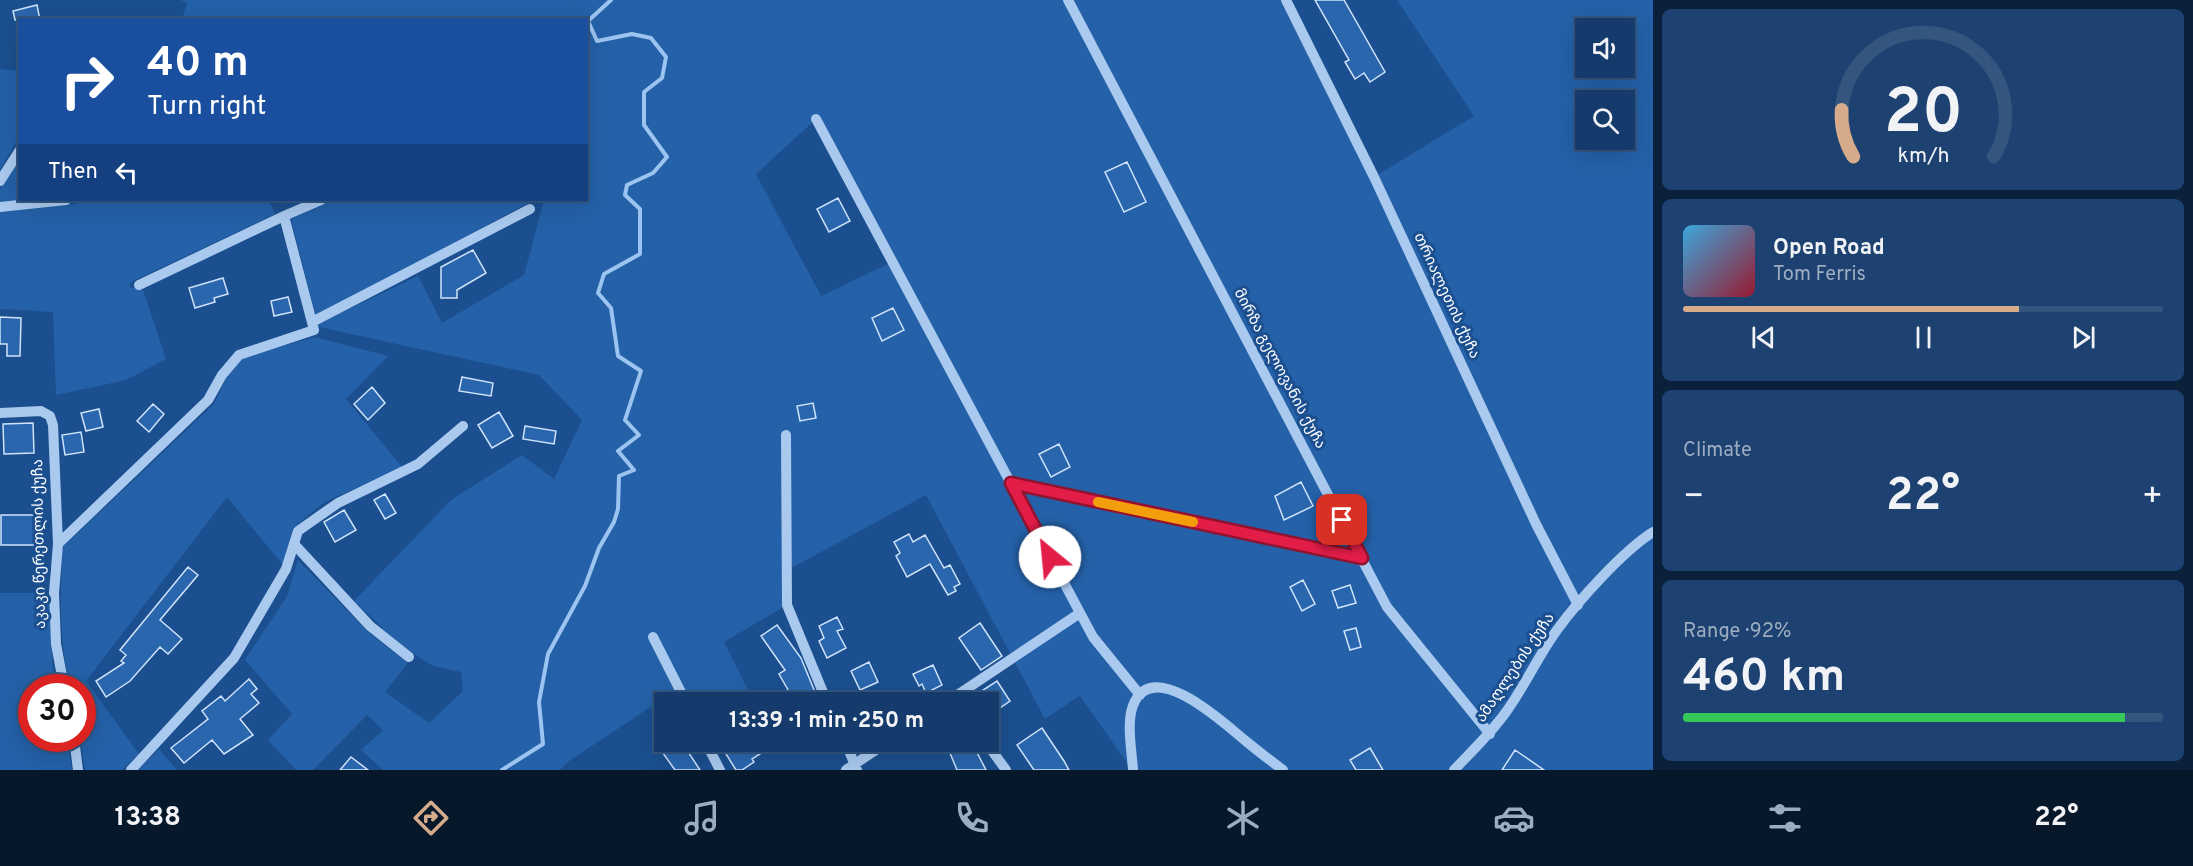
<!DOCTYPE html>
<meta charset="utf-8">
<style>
body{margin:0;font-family:Overpass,"Noto Sans Georgian",sans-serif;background:#1d4271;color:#f1f3f6;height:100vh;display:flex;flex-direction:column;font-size:22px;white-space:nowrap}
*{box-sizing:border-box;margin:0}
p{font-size:20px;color:#9dadc1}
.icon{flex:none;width:33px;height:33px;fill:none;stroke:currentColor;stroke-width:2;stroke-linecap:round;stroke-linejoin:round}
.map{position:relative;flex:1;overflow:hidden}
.side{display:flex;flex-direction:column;gap:9px;padding:9px;background:#0b203b;width:540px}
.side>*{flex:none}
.hud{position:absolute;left:18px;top:18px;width:570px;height:183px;border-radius:0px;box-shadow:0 6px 24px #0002,0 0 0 2px #33557e;background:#1a4fa0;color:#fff;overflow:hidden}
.controls{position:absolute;left:1575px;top:18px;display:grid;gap:12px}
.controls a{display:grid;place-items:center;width:60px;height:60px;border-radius:0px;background:#143b6b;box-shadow:0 6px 24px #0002,0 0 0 2px #33557e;font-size:30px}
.speed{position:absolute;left:18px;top:674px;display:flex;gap:12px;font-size:30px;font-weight:700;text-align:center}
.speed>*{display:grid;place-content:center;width:78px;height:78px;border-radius:50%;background:#143b6b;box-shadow:0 6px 24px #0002,0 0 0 2px #33557e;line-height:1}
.speed .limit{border:9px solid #d22;background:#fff;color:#111}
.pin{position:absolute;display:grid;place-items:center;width:51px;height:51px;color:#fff;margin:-26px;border-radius:12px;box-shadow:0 3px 9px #0006}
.me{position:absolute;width:66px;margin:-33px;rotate:332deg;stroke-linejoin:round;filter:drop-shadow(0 0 4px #0008)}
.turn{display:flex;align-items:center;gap:21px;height:126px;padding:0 30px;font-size:27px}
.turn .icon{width:78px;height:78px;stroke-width:2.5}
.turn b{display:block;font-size:42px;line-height:51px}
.then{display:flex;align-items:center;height:57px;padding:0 30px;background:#0003;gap:12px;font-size:22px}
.big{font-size:45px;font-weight:700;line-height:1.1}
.side .widget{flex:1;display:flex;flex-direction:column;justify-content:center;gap:9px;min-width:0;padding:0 21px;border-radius:9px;background:#1d4271}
.side .dial{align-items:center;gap:0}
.dial svg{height:156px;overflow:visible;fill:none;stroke:#33557e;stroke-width:7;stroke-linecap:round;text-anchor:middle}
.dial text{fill:#f1f3f6;stroke:none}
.song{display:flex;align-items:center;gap:18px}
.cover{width:72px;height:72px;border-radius:9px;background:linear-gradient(135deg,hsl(200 70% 55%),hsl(350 70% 35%))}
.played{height:6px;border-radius:3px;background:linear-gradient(90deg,#d6ab8b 70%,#33557e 70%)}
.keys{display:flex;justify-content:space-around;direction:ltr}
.heat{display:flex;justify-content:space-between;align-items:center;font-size:33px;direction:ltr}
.charge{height:9px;border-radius:4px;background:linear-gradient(90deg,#34c759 92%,#33557e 0)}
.trip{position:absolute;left:654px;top:692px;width:345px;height:60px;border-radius:0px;background:#143b6b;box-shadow:0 6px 24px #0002,0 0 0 2px #33557e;font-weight:700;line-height:60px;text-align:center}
.dock{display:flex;height:96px;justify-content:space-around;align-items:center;background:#08182b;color:#9dadc1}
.dock .icon{width:42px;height:42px}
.dock .selected{color:#d6ab8b}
.dock b{font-size:27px;color:#f1f3f6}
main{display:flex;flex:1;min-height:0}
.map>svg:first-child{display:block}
</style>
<main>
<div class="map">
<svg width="1653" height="770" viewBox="0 0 1653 770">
<rect width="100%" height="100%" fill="#1b4f8f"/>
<path fill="#2461a8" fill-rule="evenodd" d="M181,0H1286L1374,177L1474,116L1397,0H1653V770H1132L1080,696L1085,692L1045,719L926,495L786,571L787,605L724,642L751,696L738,702H686L678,689L569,761L560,770H383L361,750L383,730L367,715L313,770H296L268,740L292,714L245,660L287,596L298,560L369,633L408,663L385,692L429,723L463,691L461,672L433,666L379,632L383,628L354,601L451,500L522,455L554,479L582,420L539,375L319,327L318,324L418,276L442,323L524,275L544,200H586V20L182,19L187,4ZM1586,28H1624V68H1586ZM1586,100H1624V140H1586ZM816,119L892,262L821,296L756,174Z
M0,69L20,71L19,137L0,170Z
M19,160L20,200H29L0,203V189Z
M81,200H269L275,214L131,282L129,287L143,290L166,359L126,380L56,395L53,312L0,309V211L74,204Z
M333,200H534L316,316L291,219Z
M315,337L388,356L346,399L402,467L323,503L293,528L283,565L227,497L86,681L139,754L122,770H85L80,738H82V687H69C60,636 59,598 63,547L214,404L228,375L243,357Z
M0,593H48L53,668L57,687H32V738H67L72,770H0Z
M159,749L177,770H138Z"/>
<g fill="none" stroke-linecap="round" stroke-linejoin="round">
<path stroke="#9cc4f0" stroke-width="4" d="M502,770L543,744L539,702L548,654L585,586L599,548L614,522L618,509L619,476L634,470L618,451L639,435L625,420L641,371L618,356L611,308L598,293L604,274L640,254V209L625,195L627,185L653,173L667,157L644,125V92L662,78L666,57L651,38L632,34L597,41L588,21L611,0"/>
</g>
<path fill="#2a66ad" stroke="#cfe3fa" stroke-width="1.5" d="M1315,0H1344L1385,72L1370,82L1364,73L1355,79L1345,62L1349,60Z
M37,5L40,20H15L13,11Z
M1127,162L1146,202L1124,212L1105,172Z
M838,198L850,221L829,232L817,209Z
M473,250L486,273L457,290V298H441V267Z
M223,278L228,294L214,298L215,302L195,308L189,288Z
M288,297L292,312L274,316L271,301Z
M893,308L904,330L882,341L872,318Z
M0,317L21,318L20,356H7V344H0Z
M462,377L493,383L491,396L459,391Z
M372,387L385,403L368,420L354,404Z
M813,403L816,418L800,421L797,406Z
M153,404L164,414L149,432L137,421Z
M99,409L103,427L86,431L81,413Z
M499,412L513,436L492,448L478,425Z
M33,423L34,453L4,454L3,424Z
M525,426L556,431L554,444L523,439Z
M81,432L84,452L65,455L62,435Z
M1059,444L1070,467L1051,477L1039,454Z
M1301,482L1313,506L1284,520L1275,496Z
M385,494L396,513L385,519L374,500Z
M344,510L356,530L335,542L324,522Z
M1,515H38L39,545H1Z
M909,534L913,542L925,535L944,568L950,565L960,584L954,587L956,591L948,595L930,564L907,577L896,556L900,553L894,542Z
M188,567L198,575L160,620L182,639L168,654L160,647L130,681L106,697L96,681L124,663L121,661L126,655L120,650Z
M1303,580L1315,604L1302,611L1290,587Z
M1350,585L1356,603L1338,608L1332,591Z
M837,617L843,629L837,631L846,648L827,658L819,641L824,638L819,626Z
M980,623L1002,656L981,670L959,638Z
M777,625L801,658L819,702H795L779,674L785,670L761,636Z
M1356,628L1361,647L1350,650L1344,631Z
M869,662L878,682L860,690L851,671Z
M933,665L942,685L926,693L922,684L919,686L913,674Z
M249,679L257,689L251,694L259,703L240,719L253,735L224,754L212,740L184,763L171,748L208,719L202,711L221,696L225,701Z
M997,681L1010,701L988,716V702H982L977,694Z
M1042,728L1064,761L1069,770H1034L1017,745Z
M671,741H681L700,770H675L660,749Z
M718,741H780L752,759L754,762L742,770H736Z
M945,741H971L986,770H957Z
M1370,748L1383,770H1356L1350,760Z
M1515,750L1544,770H1502Z
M351,757L368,770H340Z"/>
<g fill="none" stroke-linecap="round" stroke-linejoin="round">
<path stroke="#a9c9ee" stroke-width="10" d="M1068,0L1387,607L1490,734
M1286,0L1374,177L1536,524L1578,605
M816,119L1093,637L1140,695
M0,181L20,150
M0,207L66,200
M139,285L284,216
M312,322L530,209
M0,413L41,411L50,416L53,425L58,544L54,593L56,644L64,687
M786,435L787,605L827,702
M1011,483L1362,558
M58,544L208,400L222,375L239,355L314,330L284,216L321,200
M294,544L370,626L409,657
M653,637L686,702
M947,702L1080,613
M74,738L78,770
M705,741L720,770
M845,741L857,770
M985,741L1006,770
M131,770L234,658L286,569L298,531L338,503L418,464L463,426
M846,770L889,741
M1133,770C1132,751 1125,719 1135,701C1157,659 1227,726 1247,742C1259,752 1271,761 1283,770
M1454,770C1472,751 1491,733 1506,712C1525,686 1538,656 1557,630C1578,601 1623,551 1653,532"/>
</g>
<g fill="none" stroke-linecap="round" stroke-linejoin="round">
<defs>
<path id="route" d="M1050,557L1011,483L1362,558L1342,520"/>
</defs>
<use href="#route" stroke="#92132f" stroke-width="15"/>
<use href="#route" stroke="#e11d48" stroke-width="10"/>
<path stroke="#f59e0b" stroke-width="10" d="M1098,502L1193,522"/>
</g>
<g text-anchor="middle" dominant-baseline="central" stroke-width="6" stroke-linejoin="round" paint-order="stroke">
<g font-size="15" fill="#fff" stroke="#1b4f8f">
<text transform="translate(1446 296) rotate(65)">თრიალეთის ქუჩა</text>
<text transform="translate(1279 369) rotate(62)">მირზა გელოვანის ქუჩა</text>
<text transform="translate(40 544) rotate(-91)">აკაკი წერეთლის ქუჩა</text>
<text transform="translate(1516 668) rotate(-56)">ამაღლების ქუჩა</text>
</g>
</g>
</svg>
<div class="controls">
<a><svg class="icon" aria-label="sound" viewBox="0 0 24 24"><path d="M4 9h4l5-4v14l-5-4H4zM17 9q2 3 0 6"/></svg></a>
<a><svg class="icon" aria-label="search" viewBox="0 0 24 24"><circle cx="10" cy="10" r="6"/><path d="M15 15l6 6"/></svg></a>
</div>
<div class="speed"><div class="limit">30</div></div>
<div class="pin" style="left:1342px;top:520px;background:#d93025"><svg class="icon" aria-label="arrive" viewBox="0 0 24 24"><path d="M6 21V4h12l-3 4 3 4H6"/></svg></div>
<svg class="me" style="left:1050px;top:557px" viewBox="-20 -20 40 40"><circle r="19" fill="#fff"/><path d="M0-13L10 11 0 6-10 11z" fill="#e11d48"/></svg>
<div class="trip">13:39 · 1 min · 250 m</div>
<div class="hud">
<div class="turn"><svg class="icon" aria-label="right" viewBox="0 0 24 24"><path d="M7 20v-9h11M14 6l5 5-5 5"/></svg><div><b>40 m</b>Turn right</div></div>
<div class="then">Then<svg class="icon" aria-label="left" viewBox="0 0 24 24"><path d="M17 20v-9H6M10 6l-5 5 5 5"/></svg></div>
</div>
</div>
<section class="side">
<div class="widget dial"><svg viewBox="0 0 100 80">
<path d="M14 69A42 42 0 1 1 86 69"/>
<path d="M14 69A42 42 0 0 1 8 45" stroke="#d6ab8b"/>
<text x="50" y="56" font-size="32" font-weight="700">20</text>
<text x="50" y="72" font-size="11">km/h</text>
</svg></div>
<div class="widget">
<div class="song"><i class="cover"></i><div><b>Open Road</b><p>Tom Ferris</p></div></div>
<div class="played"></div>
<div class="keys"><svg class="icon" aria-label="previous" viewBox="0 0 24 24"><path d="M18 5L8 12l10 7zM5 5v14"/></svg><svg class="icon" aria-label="pause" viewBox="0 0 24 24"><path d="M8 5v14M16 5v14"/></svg><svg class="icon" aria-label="next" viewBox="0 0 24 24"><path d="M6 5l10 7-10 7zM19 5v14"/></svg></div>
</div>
<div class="widget"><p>Climate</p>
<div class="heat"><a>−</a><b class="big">22°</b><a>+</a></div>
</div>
<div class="widget"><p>Range · 92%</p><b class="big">460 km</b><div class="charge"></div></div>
</section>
</main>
<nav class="dock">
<b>13:38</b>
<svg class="icon selected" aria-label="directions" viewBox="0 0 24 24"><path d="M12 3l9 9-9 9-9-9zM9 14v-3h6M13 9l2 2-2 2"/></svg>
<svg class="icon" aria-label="music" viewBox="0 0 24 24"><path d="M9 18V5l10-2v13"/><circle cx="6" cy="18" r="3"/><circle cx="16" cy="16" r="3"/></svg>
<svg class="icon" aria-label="phone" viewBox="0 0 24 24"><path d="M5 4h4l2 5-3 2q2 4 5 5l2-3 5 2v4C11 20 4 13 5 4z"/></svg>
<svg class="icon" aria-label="climate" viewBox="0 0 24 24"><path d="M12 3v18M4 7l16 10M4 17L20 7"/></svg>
<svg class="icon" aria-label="car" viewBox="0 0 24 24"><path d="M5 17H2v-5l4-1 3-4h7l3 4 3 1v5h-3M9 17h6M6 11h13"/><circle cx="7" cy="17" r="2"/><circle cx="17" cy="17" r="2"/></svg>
<svg class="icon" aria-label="filters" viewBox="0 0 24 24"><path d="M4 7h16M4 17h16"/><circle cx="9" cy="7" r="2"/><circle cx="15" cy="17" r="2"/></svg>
<b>22°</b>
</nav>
